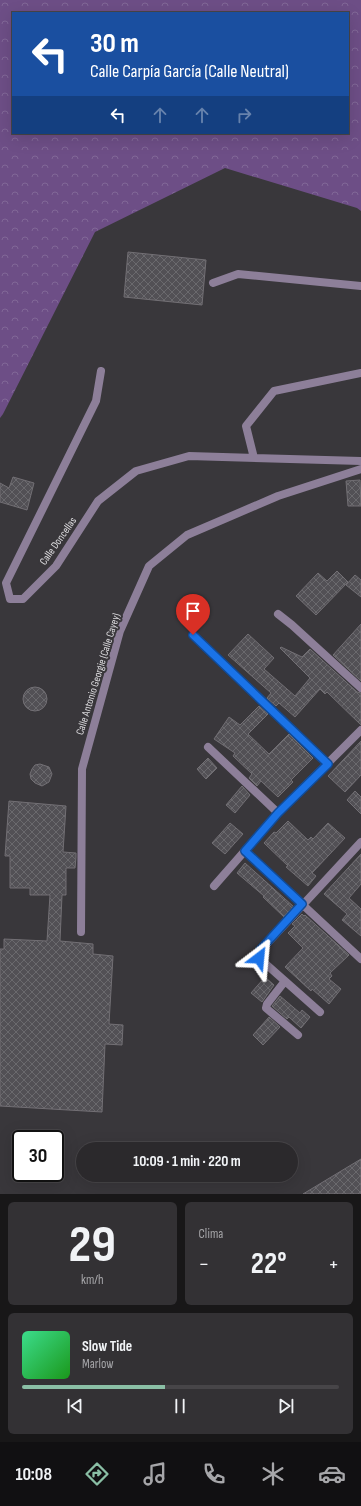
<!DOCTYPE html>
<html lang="es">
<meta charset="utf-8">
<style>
body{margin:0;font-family:"Sofia Sans Condensed",sans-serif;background:#333134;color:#f1f3f6;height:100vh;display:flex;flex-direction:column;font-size:15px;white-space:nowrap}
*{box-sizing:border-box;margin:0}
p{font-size:13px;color:#a6a6a9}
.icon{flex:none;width:22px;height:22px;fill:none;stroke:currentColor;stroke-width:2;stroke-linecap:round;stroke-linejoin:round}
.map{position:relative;height:1194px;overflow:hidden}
.details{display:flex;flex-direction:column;gap:8px;padding:8px;background:#181718;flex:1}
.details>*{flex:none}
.guide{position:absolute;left:12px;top:12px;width:337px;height:122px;border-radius:0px;box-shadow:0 4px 16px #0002,0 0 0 1px #474548;background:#1a4fa0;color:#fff;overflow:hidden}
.speed{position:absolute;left:12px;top:1130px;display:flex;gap:8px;font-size:20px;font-weight:700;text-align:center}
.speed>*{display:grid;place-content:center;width:52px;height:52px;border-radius:50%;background:#2b292c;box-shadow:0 4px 16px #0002,0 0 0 1px #474548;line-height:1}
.speed .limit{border:2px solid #111;border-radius:6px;background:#fff;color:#111}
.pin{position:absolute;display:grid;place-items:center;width:34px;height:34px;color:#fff;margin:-41px -17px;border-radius:50% 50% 50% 0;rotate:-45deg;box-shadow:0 0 4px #0007}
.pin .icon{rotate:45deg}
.me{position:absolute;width:44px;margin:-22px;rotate:29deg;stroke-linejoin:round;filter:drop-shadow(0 0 3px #0008)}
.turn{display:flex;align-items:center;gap:14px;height:84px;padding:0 12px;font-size:18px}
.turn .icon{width:52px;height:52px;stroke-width:2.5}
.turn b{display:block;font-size:28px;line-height:34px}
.lanes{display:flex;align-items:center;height:38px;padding:0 12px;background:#0003;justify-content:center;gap:20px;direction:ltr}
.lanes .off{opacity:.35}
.big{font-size:30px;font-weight:700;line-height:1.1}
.details .tile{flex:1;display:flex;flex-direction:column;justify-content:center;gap:6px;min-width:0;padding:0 14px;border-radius:6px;background:#333134}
.details .dial{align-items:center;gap:0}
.dial b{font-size:52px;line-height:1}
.song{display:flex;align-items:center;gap:12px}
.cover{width:48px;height:48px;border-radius:6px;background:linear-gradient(135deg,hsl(150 70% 55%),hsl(120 70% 35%))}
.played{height:4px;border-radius:2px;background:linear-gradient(90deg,#8abfa5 45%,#474548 45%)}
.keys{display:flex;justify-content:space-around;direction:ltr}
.heat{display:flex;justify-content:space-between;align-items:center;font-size:22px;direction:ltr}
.details .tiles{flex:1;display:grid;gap:8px;grid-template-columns:1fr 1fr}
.tile:last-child{grid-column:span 2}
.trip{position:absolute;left:76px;top:1142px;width:222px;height:40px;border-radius:20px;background:#2b292c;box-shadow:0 4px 16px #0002,0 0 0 1px #474548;font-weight:700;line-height:40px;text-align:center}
.dock{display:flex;height:64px;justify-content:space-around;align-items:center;background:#111012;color:#a6a6a9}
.dock .icon{width:28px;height:28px}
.dock .selected{color:#8abfa5}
.dock b{font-size:18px;color:#f1f3f6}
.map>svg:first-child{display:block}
</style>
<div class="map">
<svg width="361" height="1194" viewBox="0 0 361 1194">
<defs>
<pattern id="forest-crowns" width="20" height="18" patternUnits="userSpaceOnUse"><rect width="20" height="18" fill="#6d4e86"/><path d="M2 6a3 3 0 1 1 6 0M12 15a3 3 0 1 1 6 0" fill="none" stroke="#816797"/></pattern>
<pattern id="building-cross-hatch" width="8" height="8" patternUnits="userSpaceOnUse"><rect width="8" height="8" fill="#525055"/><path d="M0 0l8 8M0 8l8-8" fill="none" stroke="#6a696d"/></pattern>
</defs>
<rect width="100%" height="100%" fill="#39373b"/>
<path fill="url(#forest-crowns)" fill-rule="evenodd" d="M0,0H361V211L357,208L225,168L95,232L3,414L0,418ZM13,13H348V133H13Z"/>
<path fill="url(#building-cross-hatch)" stroke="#726f74" d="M128,252L206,260L202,305L124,297Z
M13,477L34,483L27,510L0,502V483L9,488Z
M360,480L361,506H348L346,481Z
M337,571L348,582L316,615L296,596L318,573L327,581Z
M355,575L361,580V597L346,585Z
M361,624V681L333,655Z
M248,634L274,658L264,669L295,696L310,678L280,648L281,647L302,657L310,649L357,692L361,693V725L327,692L325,694L320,689L295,717L279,703L276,706L267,698L271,693L228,655Z
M23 699a12 12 0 1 1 24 0a12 12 0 1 1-24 0Z
M259,706L268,714L248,734L269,754L289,734L313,758L291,780L293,782L278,797L261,781L257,786L249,778L252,774L233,756L235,753L214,739L229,717L240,725Z
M361,741V775L345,792L328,776Z
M208,758L217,768L206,779L197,769Z
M40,764L49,767L52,774L49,782L42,786L35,783L31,779L30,774L32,769L35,765Z
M242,786L250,795L235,813L226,805Z
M355,791L361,797V814L347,800Z
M9,801L66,806L63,852L76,853V857L75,868H66V895H62L60,941L93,944V954L113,956L109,1024L123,1025L122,1045L105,1044L102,1112L0,1106V949H4V939L47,941L50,895H30V888H10V856H5Z
M288,821L308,840L311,837L313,839L328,823L345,838L312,873L316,876L308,886L286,867L288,866L264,843L274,832L276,833Z
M230,823L243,834L225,854L212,843Z
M361,854V884L349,898L361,909V936L342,920L347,914L324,894Z
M245,863L294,907L284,917L263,897L264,896L237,873Z
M302,914L304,916L305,915L349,955L330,973L332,976L329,979L341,989L329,1004L312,989L311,991L285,967L303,948L288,933L295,926L292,924Z
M265,977L274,985L262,1002L251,993Z
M280,996L300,1013L302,1010L310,1017L301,1028L289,1017L287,1019L272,1006Z
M269,1017L280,1027L263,1045L253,1035Z
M361,1159V1194H303Z"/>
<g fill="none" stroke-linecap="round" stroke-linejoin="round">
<path stroke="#8d7f99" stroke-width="8" d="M213,283L238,274L361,286
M101,371L96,401L6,583L10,599H23L56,566L98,501L136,471L189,456L361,461
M254,458L246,426L274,391L361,373
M278,614L292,625L361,688
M193,635L328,764
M208,747L278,813
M245,851L361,959
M214,886L278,813L361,730
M81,932L82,769L120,631L149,566L187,535L278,496L361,469
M285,981L267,1004L266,1008L298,1035
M320,1012L259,958L261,950L361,842"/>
</g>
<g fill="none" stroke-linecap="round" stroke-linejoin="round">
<defs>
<path id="route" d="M193,635L328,764L278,813L245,851L302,904L260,950L259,958"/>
</defs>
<use href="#route" stroke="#114b97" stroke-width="10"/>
<use href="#route" stroke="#1a73e8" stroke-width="7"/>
</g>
<g text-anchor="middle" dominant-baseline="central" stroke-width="4" stroke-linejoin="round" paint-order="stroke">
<g font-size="11" fill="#dcdbde" stroke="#39373b">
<text transform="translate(58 541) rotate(-55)">Calle Doncellas</text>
<text transform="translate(98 674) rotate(-73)">Calle Antonio Georgie (Calle Cayey)</text>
</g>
</g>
</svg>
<div class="speed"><div class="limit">30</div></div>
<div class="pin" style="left:193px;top:635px;background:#d93025"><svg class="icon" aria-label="arrive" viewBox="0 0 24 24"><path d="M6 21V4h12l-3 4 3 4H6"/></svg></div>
<svg class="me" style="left:259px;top:958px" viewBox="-20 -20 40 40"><path d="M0-17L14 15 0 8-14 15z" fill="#1a73e8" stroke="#fff" stroke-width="4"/></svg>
<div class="trip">10:09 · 1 min · 220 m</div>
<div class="guide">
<div class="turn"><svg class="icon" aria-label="left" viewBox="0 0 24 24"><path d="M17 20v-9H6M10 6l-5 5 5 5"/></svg><div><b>30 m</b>Calle Carpía García (Calle Neutral)</div></div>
<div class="lanes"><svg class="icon" aria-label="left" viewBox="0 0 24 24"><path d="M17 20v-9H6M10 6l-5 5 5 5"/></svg><svg class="icon off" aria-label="ahead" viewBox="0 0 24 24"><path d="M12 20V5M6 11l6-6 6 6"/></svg><svg class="icon off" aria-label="ahead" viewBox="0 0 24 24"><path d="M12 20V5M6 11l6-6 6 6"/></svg><svg class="icon off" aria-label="right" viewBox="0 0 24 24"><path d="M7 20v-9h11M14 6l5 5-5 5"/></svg></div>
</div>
</div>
<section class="details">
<div class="tiles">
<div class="tile dial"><b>29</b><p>km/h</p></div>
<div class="tile"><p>Clima</p>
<div class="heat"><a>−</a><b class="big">22°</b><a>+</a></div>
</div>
<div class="tile">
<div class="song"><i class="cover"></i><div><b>Slow Tide</b><p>Marlow</p></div></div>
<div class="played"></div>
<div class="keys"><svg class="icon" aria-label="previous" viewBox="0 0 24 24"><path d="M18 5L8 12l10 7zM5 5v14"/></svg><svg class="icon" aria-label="pause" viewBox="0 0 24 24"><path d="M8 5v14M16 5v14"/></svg><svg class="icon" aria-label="next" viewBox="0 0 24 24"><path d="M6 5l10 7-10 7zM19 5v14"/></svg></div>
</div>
</div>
</section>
<nav class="dock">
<b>10:08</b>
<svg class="icon selected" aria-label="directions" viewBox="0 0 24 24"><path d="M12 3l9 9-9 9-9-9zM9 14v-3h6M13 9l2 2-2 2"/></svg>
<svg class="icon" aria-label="music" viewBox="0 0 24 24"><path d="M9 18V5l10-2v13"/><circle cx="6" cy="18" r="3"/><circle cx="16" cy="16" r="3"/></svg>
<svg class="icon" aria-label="phone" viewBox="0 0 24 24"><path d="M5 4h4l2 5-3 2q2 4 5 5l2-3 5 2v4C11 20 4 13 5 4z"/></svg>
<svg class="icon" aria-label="climate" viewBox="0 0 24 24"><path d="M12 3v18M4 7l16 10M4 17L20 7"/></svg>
<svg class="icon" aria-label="car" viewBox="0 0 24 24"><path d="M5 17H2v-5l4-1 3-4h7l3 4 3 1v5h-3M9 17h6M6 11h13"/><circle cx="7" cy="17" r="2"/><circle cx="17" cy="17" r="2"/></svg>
</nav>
